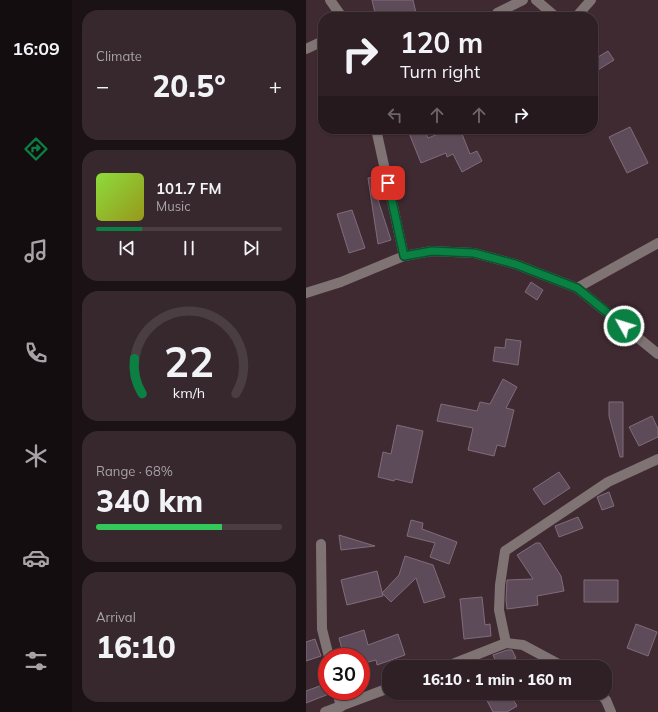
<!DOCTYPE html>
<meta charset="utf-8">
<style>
body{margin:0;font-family:Mulish,sans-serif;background:#37282e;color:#f1f3f6;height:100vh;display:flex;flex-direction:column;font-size:15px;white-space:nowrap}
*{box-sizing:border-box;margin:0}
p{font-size:13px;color:#a7a3a7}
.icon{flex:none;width:22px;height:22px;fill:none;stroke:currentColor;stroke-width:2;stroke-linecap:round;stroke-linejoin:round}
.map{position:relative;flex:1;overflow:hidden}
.panel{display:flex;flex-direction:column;gap:10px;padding:10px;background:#1a1215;width:234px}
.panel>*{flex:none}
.guide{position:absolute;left:12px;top:12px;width:280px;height:122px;border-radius:16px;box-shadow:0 1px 3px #0004,0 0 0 1px #4a3e43;background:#2f2026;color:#f1f3f6;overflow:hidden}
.speed{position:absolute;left:12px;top:648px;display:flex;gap:8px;font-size:20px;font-weight:700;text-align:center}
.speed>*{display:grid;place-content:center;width:52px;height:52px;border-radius:50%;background:#2f2026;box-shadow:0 1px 3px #0004,0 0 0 1px #4a3e43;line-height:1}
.speed .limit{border:6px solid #d22;background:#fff;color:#111}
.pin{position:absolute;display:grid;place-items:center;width:34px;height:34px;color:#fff;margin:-17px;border-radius:8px;box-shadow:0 2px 6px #0006}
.me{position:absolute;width:44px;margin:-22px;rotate:309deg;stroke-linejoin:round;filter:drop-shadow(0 0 3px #0008)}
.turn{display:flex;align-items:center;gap:14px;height:84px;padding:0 16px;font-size:18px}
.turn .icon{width:52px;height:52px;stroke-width:2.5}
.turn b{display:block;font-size:28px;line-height:34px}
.lanes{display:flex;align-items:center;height:38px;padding:0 16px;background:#0003;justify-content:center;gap:20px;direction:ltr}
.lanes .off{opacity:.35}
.big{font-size:30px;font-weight:800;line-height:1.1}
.panel .tile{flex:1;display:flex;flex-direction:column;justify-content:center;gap:6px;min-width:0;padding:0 14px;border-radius:16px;background:#37282e}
.panel .dial{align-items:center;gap:0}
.dial svg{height:104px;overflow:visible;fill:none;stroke:#4a3e43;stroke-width:7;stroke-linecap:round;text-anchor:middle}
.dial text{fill:#f1f3f6;stroke:none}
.song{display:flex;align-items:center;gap:12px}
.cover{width:48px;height:48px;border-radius:6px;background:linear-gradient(135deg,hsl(90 70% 55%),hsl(60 70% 35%))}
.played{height:4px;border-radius:2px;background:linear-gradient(90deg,#0b8043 25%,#4a3e43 25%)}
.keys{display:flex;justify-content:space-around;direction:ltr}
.heat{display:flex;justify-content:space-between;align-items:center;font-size:22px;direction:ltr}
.charge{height:6px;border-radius:3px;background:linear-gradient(90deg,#34c759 68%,#4a3e43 0)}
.trip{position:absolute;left:76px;top:660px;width:230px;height:40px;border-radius:16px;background:#2f2026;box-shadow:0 1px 3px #0004,0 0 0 1px #4a3e43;font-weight:800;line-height:40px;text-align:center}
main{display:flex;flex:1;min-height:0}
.dock{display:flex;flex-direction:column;width:72px;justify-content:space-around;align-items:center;background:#130d0f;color:#a7a3a7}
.dock .icon{width:28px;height:28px}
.dock .active{color:#0b8043}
.dock b{font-size:18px;color:#f1f3f6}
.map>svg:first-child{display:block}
</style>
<main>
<nav class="dock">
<b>16:09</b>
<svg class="icon active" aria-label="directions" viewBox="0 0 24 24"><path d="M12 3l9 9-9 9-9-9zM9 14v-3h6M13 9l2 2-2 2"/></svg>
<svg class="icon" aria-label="music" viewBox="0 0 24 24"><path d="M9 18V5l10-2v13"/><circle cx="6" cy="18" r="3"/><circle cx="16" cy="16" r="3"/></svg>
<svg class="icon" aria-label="phone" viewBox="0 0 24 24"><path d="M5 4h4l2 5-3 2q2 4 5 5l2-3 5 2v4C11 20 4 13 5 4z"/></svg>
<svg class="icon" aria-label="climate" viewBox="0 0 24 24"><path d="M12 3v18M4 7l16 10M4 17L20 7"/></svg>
<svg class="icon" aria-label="car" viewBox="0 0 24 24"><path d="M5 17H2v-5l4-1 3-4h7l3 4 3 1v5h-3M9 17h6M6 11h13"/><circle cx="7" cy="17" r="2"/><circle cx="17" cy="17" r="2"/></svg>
<svg class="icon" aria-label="filters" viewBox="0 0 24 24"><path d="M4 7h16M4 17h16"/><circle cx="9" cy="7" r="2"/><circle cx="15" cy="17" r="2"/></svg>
</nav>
<section class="panel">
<div class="tile"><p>Climate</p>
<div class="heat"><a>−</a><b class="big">20.5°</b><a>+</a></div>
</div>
<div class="tile">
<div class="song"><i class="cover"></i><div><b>101.7 FM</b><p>Music</p></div></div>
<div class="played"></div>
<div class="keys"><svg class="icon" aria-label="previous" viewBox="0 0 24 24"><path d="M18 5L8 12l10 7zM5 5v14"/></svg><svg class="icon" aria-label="pause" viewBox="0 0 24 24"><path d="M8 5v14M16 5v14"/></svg><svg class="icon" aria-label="next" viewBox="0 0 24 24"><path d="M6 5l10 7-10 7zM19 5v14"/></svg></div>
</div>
<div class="tile dial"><svg viewBox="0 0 100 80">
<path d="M14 69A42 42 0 1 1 86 69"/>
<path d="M14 69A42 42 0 0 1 8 42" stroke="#0b8043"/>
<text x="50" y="56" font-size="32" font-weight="700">22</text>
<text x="50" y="72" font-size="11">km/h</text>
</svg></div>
<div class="tile"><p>Range · 68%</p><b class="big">340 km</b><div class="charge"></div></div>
<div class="tile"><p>Arrival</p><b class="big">16:10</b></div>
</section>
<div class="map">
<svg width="352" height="712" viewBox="0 0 352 712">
<rect width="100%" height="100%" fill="#3f2a32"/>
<path fill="#5e4b59" stroke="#806b7a" d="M66,0H107L110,13L98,15V17H70Z
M302,51L308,60L287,73V60Z
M324,127L342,163L321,173L303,137Z
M113,129H118L122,138L145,129H154L164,154L171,151L176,161L156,172L147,154L141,157L140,153L115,163L103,133Z
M74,176L78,199L72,200L85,240L72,244L62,178Z
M46,210L59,248L43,253L31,214Z
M225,282L237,290L231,300L219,292Z
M200,339L215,341L212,365L187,361L189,347L199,348Z
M197,379L211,387L200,408L208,410L199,447L191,445L188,456L162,450L167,428L131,421L135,404L171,411L174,402L184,404Z
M303,402H317V457H314L303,416Z
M346,416L352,429V437L333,446L323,427Z
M91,425L117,431L106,483L89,479L88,481L72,477L77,452L85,454Z
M253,472L264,488L238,505L227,489Z
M303,492L308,506L296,510L291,497Z
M272,517L277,528L253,537L249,526Z
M105,520L117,523L116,529L151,542L143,564L124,557L129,543L101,536Z
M33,535L69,546L35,550Z
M230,543H234L255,576L258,591L231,596L232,605L201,609L200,600L201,580L227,579L211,555Z
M99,556L127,565L139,597L118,603L110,578L85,602L76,593L93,575Z
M71,571L77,596L41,605L35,580Z
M278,580H312V602H278Z
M176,597L179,625L184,624L185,636L158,639L154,599Z
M330,624L351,632L342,656L321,648Z
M58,630L62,645L92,634L99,655L71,665L70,660L55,664V657H38L33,638Z
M9,639L15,656L0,661V642Z
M201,650H206L210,658L192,666L187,655Z
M19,684L23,694L0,703V691Z
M177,693H226L208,701L211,706L201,712H187Z"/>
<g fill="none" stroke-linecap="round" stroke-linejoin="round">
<path stroke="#807374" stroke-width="10" d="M24,0L36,17
M230,0L250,17
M191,13L217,0
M270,17L285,0
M0,49L17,41
M70,129L98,256
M271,288L352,243
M0,293L35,282L98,256L126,251L168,253L209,264L271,288L352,354
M15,544L16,629L23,657
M200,643L193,610L194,585L199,551L302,482L352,459
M139,667L200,643L217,645L258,667
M31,691L35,707
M293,693L300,700L305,712
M19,712L83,688"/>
</g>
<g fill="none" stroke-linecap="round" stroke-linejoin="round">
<defs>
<path id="route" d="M82,183L98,256L126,251L168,253L209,264L271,288L318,326"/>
</defs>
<use href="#route" stroke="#07532c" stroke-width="10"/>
<use href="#route" stroke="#0b8043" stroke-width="7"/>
</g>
</svg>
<div class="speed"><div class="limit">30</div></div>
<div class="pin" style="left:82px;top:183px;background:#d93025"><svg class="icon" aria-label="arrive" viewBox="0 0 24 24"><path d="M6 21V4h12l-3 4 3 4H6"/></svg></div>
<svg class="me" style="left:318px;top:326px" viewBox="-20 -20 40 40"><circle r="17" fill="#0b8043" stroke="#fff" stroke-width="3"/><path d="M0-11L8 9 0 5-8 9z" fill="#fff"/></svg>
<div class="trip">16:10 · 1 min · 160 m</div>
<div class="guide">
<div class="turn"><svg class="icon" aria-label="right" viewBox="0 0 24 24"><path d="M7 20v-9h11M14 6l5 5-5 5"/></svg><div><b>120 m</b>Turn right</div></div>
<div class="lanes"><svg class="icon off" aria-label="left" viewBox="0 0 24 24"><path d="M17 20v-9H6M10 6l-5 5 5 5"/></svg><svg class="icon off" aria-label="ahead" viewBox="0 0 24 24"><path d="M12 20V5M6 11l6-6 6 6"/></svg><svg class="icon off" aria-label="ahead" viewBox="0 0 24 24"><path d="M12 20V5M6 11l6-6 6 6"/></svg><svg class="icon" aria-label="right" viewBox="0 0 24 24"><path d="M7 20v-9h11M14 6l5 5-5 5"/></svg></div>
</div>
</div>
</main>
